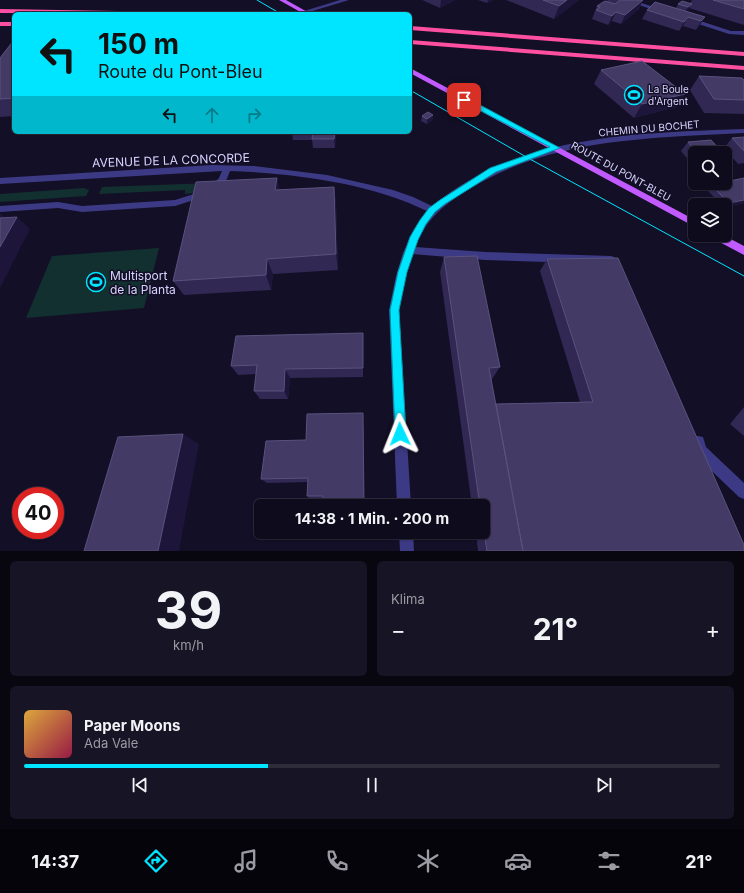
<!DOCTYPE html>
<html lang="de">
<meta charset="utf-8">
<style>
body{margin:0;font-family:Inter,sans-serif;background:#171425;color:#f1f3f6;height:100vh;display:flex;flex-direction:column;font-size:15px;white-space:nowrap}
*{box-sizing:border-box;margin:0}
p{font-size:13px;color:#9b9ba3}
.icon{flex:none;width:22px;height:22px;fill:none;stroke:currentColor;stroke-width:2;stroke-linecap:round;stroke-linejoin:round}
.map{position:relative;height:551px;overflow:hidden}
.side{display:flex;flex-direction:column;gap:10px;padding:10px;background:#08060f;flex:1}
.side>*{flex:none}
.banner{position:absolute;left:12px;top:12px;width:400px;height:122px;border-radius:6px;box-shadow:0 1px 3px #0004,0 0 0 1px #2e2b3b;background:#00e5ff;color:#111;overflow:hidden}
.controls{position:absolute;left:688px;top:146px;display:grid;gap:8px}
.controls a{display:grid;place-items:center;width:44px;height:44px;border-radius:6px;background:#0e0b1c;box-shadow:0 1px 3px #0004,0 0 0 1px #2e2b3b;font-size:20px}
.speed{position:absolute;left:12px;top:487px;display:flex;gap:8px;font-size:20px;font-weight:700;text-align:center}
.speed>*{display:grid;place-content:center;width:52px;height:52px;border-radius:50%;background:#0e0b1c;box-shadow:0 1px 3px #0004,0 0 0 1px #2e2b3b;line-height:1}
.speed .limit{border:6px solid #d22;background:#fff;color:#111}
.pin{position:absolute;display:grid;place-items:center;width:34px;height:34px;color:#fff;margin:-17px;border-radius:8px;box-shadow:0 2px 6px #0006}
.me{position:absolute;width:44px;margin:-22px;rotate:358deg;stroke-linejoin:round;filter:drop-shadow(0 0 3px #0008)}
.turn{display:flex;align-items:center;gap:14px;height:84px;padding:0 20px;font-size:18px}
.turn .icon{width:52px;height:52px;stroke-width:2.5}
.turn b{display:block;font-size:28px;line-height:34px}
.lanes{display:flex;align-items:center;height:38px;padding:0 20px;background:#0003;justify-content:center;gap:20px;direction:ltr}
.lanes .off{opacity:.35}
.big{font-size:30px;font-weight:700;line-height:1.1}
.side .widget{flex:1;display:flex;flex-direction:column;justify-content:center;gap:6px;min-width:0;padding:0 14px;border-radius:6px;background:#171425}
.side .dial{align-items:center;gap:0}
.dial b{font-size:52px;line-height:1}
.song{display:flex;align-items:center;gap:12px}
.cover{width:48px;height:48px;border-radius:6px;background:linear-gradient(135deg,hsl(40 70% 55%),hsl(340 70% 35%))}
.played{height:4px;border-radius:2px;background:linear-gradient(90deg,#00e5ff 35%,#2e2b3b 35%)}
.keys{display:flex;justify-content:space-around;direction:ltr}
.heat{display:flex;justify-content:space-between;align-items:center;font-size:22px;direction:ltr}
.side .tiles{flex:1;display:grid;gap:10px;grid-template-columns:1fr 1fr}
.widget:last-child{grid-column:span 2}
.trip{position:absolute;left:254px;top:499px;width:236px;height:40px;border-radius:6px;background:#0e0b1c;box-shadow:0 1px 3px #0004,0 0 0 1px #2e2b3b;font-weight:700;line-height:40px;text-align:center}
.dock{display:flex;height:64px;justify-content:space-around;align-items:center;background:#06040b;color:#9b9ba3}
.dock .icon{width:28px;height:28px}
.dock .current{color:#00e5ff}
.dock b{font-size:18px;color:#f1f3f6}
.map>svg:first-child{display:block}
</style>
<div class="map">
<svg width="744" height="551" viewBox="0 0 744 551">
<rect width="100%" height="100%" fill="#130f26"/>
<path fill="#12302f" d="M211,183L212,184L193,193L185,194V190L99,194L102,187Z
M84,188L89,190L86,196L0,202V194Z
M159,248L144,308L26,318L52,256Z"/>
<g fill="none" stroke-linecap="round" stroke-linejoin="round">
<path fill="#3d3a85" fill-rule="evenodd" d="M340,0H349L306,13L301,12Z
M624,0H633L665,11L660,12Z
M688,17L731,31H744V35L729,34L686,20V18Z
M744,129V133C651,138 554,138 473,187C447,202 426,218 415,247L485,252L611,256L614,257L616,260L614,263L611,264L485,260L412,254L406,276L399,310L411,506H397L389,310L396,276L403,253L414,229L427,211C371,183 292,173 230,171L226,181L219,188L200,198L175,206L82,212L58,208L0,212V206L58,202L82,206L175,200L194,194L213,184L219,178L222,171L0,184V178L212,165L254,166L327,175L393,190L413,197L432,206C519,134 637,133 744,129Z
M698,436L703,437L706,447L744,483V499L739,497L696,456L692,442L693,437Z
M399,532H413L414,551H400Z"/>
<path fill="#c25bff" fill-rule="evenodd" d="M279,0H286L311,14H304Z
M410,68L695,220V227L410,73Z
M710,235H723L744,246V255L712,238Z"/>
<path fill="#ff4fa3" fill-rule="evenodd" d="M0,9L176,12L179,14L0,13Z
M0,22H14V26H0Z
M410,26L744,52V56L410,30Z
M410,40L744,66V70L410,44Z"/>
<path stroke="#00e5ff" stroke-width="1" d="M257,0L281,14
M410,90L528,158L744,276"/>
</g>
<path fill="#312854" d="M422,0H455L440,8Z
M478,0H493L487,3Z
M506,0H579L554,19Z
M608,0H643L639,9L621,24L612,21L608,25L592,19L597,6L607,1Z
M692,0H744V25L689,8L686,11L705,17L699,26L696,30L683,26L679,31L642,19L647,10L676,8L678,4L690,3Z
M14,40V116L0,117V58Z
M601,70L685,94L676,107L634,118L594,84Z
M699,76L744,80V114L704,113L690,90Z
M433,115V120L427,124L421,121L422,116Z
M292,132H336L335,148H313L312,140H293Z
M744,137V163L738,164L724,148L732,138Z
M688,142L723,153H695V167H694L681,151Z
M744,178V203L725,207V205H722L707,190L711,185Z
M334,187L336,204L338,270L273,274L271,290L184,295L173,281L280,190Z
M444,257L500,367L492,379H491L496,404L580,402L540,271L547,259L744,551H478L476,532H483V506H472L440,272Z
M363,343V377L290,378L288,399H260L254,391L256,374L238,375L231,366Z
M744,407V436L730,424Z
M363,420L364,506H323V499H310L307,496L308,482L267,483L261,479L306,440Z"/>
<path fill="#1d163a" d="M441,0H455L440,8Z
M488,0H493L487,3Z
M567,0H579L554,19L559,6Z
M643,0L639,9L621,24L625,15Z
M692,4L689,8L685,12L688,7Z
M616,12L612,21L608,25L612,16Z
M688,17L683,26L679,31L684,22Z
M705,17L699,26L696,30L701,21Z
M685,94L676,107L634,118L642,104Z
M433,115V120L427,124V119Z
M335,132H336L335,148L334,139Z
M277,178L281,194L275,190Z
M334,187L336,204L338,270L336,254Z
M744,200V203L725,207L729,203Z
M0,213L11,223L0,224Z
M17,217L30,229L0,288V247Z
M267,259L273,274L271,290L266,275Z
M285,369L290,378L288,399L284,391Z
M183,434L199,444L179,551H158Z"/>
<path fill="#433a66" stroke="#5a527e" d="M543,0H567L559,6Z
M620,0H643L625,15L616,12L612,16L596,10L600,7L597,6L605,1L615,4Z
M713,0H744V9Z
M682,1L692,4L688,7L678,4Z
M655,2L705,17L701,21L688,17L684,22L647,10Z
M14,40V98L0,99V58Z
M642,61L685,94L642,104L601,70Z
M699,76L742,78L744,80V100L714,99Z
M428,112L433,115L427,119L422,116Z
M313,132H335L334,139H312Z
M744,137V151L732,138Z
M711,140L723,153H697L688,142Z
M277,178L275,190L334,187L336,254L267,259L266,275L173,281L196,182Z
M744,178V200L729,203L711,185L722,183H725V182Z
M17,217L0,247V218Z
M477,256L500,367L489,368L523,551H487L483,525V506H480L444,257Z
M618,258L744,545V551H523L496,404L593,402L547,259Z
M363,333V368L285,369L284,391H254L257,365L231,366L236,336Z
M363,413L364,506H323V496H307L308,478L261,479L266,441L306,440L307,414Z
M183,434L158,551H84L118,437Z"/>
<path fill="#00e5ff" stroke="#0095a6" d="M462,98H467L560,148L496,172L445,204L435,212L426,224L418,240L407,272L399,310L406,434L405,438L400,440L396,438L395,434L390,310L398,272L410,237L420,220L429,208L440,200L490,168L550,147L462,101Z"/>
<defs>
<symbol id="stadium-ring" viewBox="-11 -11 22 22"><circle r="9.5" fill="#130f26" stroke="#00e5ff" stroke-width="1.5"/><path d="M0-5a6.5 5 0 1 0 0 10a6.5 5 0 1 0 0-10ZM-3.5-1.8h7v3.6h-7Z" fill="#00e5ff"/></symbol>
</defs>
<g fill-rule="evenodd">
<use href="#stadium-ring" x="623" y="84" width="22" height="22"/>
<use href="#stadium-ring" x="85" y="271" width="22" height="22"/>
</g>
<g text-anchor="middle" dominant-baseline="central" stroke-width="3" stroke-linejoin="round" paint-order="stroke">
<g font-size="10" fill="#d9d4ff" stroke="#130f26" text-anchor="start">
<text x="648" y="89">La Boule<tspan x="648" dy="12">d'Argent</tspan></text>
</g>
<g font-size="10" fill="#d9d4ff" stroke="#130f26">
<text transform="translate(649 128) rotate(-5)">CHEMIN DU BOCHET</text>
<text transform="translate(621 171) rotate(29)">ROUTE DU PONT-BLEU</text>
</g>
<g font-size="12" fill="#d9d4ff" stroke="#130f26">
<text transform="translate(171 160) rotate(-2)">AVENUE DE LA CONCORDE</text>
</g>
<g font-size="12" fill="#d9d4ff" stroke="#130f26" text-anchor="start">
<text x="110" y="275">Multisport<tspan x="110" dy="14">de la Planta</tspan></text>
</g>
</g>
</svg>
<div class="controls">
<a><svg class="icon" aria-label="search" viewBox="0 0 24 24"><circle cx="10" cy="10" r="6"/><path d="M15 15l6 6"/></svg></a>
<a><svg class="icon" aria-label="layers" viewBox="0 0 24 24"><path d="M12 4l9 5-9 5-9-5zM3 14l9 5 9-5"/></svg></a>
</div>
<div class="speed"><div class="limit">40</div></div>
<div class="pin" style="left:464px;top:100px;background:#d93025"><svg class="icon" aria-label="arrive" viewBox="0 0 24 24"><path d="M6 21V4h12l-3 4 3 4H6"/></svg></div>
<svg class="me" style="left:400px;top:434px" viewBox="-20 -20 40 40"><path d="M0-17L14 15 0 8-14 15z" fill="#00e5ff" stroke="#fff" stroke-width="4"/></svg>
<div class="trip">14:38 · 1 Min. · 200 m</div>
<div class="banner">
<div class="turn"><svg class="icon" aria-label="left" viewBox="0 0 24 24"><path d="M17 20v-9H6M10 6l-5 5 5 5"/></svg><div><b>150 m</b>Route du Pont-Bleu</div></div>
<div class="lanes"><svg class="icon" aria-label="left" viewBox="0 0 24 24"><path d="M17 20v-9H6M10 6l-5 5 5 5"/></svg><svg class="icon off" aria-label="ahead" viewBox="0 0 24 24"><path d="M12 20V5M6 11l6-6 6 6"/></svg><svg class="icon off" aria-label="right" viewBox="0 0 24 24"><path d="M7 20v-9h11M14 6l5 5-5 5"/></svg></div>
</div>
</div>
<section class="side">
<div class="tiles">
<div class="widget dial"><b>39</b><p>km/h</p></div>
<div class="widget"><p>Klima</p>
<div class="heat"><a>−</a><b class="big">21°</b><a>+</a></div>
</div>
<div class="widget">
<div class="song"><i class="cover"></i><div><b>Paper Moons</b><p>Ada Vale</p></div></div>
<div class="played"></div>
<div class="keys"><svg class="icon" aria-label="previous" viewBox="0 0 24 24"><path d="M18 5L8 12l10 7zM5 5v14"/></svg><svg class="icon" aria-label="pause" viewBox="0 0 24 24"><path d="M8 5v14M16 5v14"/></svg><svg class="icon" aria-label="next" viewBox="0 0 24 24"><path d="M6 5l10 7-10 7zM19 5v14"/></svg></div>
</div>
</div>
</section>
<nav class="dock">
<b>14:37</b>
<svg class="icon current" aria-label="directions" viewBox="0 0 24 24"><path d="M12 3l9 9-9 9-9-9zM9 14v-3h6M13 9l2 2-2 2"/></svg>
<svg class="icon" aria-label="music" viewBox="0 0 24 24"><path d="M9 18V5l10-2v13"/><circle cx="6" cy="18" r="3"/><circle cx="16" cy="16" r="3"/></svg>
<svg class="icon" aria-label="phone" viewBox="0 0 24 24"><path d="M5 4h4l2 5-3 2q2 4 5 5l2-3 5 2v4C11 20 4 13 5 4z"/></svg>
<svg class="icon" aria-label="climate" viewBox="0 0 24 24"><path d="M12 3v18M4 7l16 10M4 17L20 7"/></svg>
<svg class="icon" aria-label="car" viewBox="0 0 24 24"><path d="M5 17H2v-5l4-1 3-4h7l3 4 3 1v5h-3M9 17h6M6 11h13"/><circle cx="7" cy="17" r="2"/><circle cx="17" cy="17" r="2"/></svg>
<svg class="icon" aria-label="filters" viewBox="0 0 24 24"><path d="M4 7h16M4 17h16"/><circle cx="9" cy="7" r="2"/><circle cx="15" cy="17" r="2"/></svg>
<b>21°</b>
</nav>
